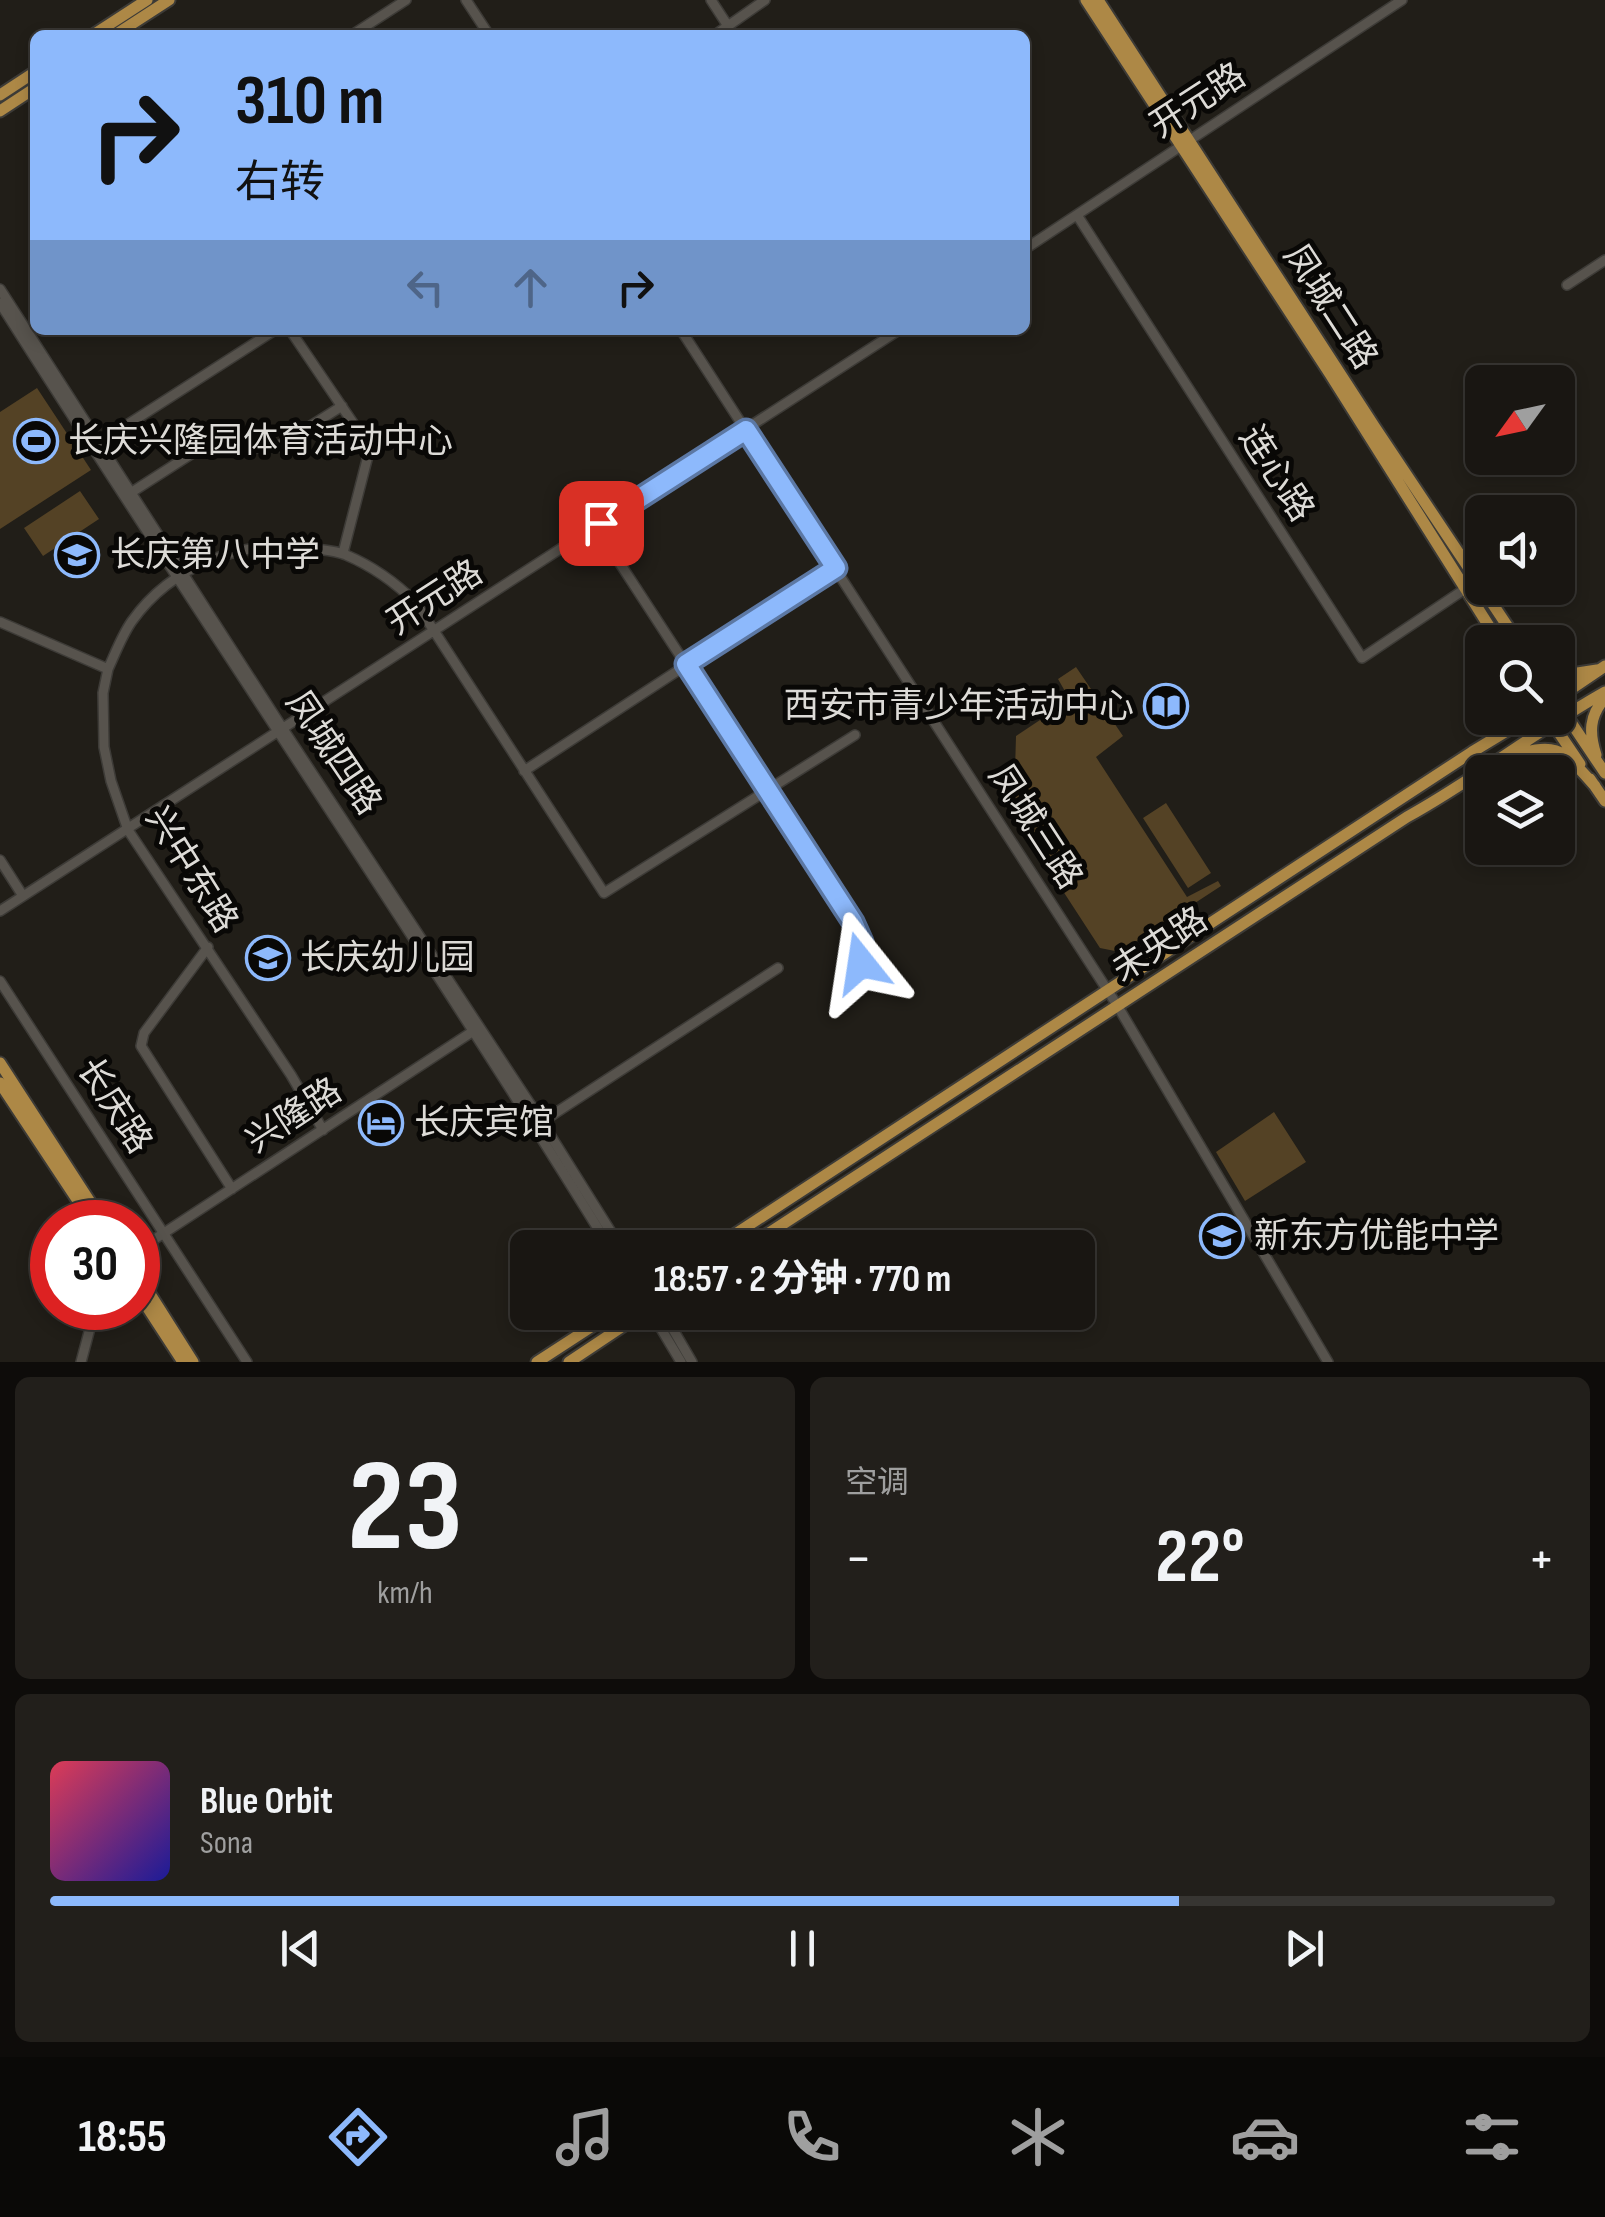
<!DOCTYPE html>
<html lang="zh">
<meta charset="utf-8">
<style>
body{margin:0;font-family:"Sofia Sans Condensed","Noto Sans SC",sans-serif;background:#221f1b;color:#f1f3f6;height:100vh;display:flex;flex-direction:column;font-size:38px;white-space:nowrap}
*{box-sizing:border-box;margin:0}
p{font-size:32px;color:#9f9f9f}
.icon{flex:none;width:55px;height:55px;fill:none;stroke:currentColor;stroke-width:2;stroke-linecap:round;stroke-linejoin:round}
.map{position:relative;height:1362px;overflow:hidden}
.drawer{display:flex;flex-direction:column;gap:15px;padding:15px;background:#0e0c0a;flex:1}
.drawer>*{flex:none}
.guide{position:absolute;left:30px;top:30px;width:1000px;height:305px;border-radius:15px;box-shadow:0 5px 15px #0003,0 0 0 2px #373532;background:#8db9fc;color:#111;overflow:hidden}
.needle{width:65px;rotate:237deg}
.tools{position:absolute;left:1465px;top:365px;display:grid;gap:20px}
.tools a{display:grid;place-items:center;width:110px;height:110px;border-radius:15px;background:#191612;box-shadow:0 5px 15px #0003,0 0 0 2px #373532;font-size:50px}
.speed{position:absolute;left:30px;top:1200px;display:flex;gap:20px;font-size:50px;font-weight:700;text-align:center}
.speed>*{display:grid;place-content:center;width:130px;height:130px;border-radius:50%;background:#191612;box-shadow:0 5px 15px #0003,0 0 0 2px #373532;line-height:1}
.speed .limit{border:15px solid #d22;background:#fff;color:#111}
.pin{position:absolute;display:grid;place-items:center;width:85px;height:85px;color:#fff;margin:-42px;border-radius:20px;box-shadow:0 5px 15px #0006}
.me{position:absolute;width:110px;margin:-55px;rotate:345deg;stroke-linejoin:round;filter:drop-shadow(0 0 8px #0008)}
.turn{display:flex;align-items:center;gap:35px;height:210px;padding:0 40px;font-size:45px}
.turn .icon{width:130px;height:130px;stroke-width:2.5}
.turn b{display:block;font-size:70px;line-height:85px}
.lanes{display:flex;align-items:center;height:95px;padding:0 40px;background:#0003;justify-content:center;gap:50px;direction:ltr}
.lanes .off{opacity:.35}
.big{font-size:75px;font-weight:700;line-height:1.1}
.drawer .tile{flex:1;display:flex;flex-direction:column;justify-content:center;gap:15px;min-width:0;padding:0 35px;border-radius:15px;background:#221f1b}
.drawer .dial{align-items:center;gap:0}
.dial b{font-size:130px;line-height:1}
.song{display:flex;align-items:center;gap:30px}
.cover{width:120px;height:120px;border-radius:15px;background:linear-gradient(135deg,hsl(350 70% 55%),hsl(240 70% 35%))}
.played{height:10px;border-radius:5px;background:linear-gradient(90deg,#8db9fc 75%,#373532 75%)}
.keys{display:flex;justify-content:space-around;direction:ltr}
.heat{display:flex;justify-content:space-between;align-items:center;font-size:55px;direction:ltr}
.drawer .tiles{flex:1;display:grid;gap:15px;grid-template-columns:1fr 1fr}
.tile:last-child{grid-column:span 2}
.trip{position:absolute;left:510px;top:1230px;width:585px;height:100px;border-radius:15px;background:#191612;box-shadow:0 5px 15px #0003,0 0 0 2px #373532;font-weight:700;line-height:100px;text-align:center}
.dock{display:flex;height:160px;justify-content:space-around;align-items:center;background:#0a0907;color:#9f9f9f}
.dock .icon{width:70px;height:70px}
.dock .selected{color:#8db9fc}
.dock b{font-size:45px;color:#f1f3f6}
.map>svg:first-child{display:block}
</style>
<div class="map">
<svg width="1605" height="1362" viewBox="0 0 1605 1362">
<rect width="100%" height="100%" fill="#211e18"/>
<path fill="#544225" d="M37,388L91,470L0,529V412Z
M80,491L99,519L43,556L24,528Z
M1076,667L1123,736L1096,757L1187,897L1218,881L1221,886L1120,952L1100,948L994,785L1015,771L1016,736L1070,700L1058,679Z
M1166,803L1211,873L1188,888L1143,818Z
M1274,1112L1306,1162L1245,1201L1216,1152Z"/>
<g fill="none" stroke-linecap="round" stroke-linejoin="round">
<defs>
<path id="minor" d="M466,0L489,35
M711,0L728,26
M352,35L406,0
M715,35L765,0
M1077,215L1362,658L1465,589
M1025,249L1402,0
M1567,285L1605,260
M0,289L283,729L542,1122L621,1248
M0,303C201,620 413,929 610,1248
M290,330L370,448L343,553
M681,330L1117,1005L1328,1362
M94,446L275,330
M132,492L196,451L277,447L342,406
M606,542L853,921C866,952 865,967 839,989
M0,622L108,669L103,693L104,747L111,781L128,830L291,1075L323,1130
M108,669C115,654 122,635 132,621C172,565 242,539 309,548C321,550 335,550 346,555C372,566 396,583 416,603L604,893L855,735
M524,771L835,568
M0,860L23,896
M0,911L899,330
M208,947L144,1033L141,1046L232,1189
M0,981L247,1362
M537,1125L778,968
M138,1250L478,1028
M651,1312L681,1362
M663,1312L692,1362
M81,1362L93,1317L103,1308"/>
<path id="major" d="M1086,0L1330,374L1499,642
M1098,0L1374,426L1518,642
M93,35L147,0
M115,35L169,0
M0,95L35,72
M0,111L35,88
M1558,672L1571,674L1597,670
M1558,698L1605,666
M1558,703L1605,773
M1549,718L1580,764
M1596,755C1589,733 1589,716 1605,698
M1507,759C1556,740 1561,748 1595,786
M1590,779L1605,801
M0,1063L103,1222
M0,1083L92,1222
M714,1248L1472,752L1528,718
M746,1248L1407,817C1476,779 1537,730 1605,692
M138,1275L193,1362
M138,1293L183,1362
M537,1362L614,1312
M569,1362L644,1312"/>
</defs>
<use href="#minor" stroke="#3d3b37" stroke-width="12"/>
<use href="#major" stroke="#3d3b37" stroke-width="15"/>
<use href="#minor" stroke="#57534d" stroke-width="9"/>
<use href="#major" stroke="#ad8846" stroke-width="11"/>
</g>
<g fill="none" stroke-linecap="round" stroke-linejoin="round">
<defs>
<path id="route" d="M601,523L746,430L836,568L686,664L853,922L862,942L861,963"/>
</defs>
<use href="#route" stroke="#5c78a4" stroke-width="25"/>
<use href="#route" stroke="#8db9fc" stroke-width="18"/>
</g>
<defs>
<symbol id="stadium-ring" viewBox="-11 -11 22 22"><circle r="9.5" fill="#090806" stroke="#8db9fc" stroke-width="1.5"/><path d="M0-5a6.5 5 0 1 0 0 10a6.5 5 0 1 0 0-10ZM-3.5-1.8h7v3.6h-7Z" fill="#8db9fc"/></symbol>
<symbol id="school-ring" viewBox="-11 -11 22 22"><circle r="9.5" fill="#090806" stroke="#8db9fc" stroke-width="1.5"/><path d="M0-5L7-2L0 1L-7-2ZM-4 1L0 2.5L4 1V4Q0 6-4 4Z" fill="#8db9fc"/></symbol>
<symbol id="library-ring" viewBox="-11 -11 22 22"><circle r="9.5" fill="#090806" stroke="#8db9fc" stroke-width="1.5"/><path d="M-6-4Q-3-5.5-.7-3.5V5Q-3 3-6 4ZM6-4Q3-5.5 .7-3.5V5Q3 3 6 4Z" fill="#8db9fc"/></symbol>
<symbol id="hotel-ring" viewBox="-11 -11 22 22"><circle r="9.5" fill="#090806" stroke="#8db9fc" stroke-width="1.5"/><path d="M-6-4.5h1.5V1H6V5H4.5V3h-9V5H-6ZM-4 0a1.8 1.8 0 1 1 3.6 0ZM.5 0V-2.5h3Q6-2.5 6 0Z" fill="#8db9fc"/></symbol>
</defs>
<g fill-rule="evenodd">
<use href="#stadium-ring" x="11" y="416" width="50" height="50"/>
<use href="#school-ring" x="52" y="530" width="50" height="50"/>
<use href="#library-ring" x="1141" y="681" width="50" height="50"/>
<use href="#school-ring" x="243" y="933" width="50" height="50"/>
<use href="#hotel-ring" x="356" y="1098" width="50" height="50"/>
<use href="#school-ring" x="1197" y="1211" width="50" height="50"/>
</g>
<g text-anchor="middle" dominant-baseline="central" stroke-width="10" stroke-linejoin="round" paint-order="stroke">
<g font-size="35" fill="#dddbd7" stroke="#090806">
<text transform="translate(1198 101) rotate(-33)">开元路</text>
<text transform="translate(1330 307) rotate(57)">凤城二路</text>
<text transform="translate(1276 474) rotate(57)">连心路</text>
<text transform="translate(435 598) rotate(-33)">开元路</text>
<text transform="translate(333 753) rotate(56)">凤城四路</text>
<text transform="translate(1035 827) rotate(57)">凤城三路</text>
<text transform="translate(191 870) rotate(58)">兴中东路</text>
<text transform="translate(1160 945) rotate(-33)">未央路</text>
<text transform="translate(114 1106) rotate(57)">长庆路</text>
<text transform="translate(294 1116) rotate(-33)">兴隆路</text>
</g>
<g font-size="35" fill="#dddbd7" stroke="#090806" text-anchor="start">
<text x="68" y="441">长庆兴隆园体育活动中心</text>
<text x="110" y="555">长庆第八中学</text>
<text x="1134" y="706" text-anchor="end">西安市青少年活动中心</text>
<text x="300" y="958">长庆幼儿园</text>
<text x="414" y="1123">长庆宾馆</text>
<text x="1254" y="1236">新东方优能中学</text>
</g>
</g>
</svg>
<div class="tools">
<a><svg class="needle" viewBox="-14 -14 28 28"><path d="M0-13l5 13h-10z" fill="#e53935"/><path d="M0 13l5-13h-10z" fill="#9f9f9f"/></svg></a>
<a><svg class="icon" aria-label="sound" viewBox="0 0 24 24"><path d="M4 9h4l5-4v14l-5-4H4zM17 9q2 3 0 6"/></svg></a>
<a><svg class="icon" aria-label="search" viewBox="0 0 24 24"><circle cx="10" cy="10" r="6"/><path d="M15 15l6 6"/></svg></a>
<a><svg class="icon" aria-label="layers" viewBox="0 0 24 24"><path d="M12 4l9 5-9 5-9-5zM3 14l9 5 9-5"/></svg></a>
</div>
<div class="speed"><div class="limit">30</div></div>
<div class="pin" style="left:601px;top:523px;background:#d93025"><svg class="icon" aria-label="arrive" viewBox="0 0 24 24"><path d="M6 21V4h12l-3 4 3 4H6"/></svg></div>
<svg class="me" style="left:861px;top:963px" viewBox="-20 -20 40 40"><path d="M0-17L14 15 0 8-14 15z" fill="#8db9fc" stroke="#fff" stroke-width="4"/></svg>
<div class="trip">18:57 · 2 分钟 · 770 m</div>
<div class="guide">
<div class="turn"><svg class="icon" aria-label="right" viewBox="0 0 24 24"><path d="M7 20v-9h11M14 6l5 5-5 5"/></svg><div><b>310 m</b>右转</div></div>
<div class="lanes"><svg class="icon off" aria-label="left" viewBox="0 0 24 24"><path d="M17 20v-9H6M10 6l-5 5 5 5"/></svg><svg class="icon off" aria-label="ahead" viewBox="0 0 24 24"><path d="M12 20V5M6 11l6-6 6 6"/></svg><svg class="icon" aria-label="right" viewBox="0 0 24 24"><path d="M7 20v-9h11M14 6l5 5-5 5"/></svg></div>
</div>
</div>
<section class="drawer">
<div class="tiles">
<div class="tile dial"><b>23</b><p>km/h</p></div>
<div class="tile"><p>空调</p>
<div class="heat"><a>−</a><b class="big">22°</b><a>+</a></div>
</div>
<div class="tile">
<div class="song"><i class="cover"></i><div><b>Blue Orbit</b><p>Sona</p></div></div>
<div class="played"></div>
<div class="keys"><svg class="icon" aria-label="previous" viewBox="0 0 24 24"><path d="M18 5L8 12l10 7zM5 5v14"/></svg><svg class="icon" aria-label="pause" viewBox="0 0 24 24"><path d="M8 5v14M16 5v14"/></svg><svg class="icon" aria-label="next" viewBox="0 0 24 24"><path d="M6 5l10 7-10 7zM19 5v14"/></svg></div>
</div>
</div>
</section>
<nav class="dock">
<b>18:55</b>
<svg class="icon selected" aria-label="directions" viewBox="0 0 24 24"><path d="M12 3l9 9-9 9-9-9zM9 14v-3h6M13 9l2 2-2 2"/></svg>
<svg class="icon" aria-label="music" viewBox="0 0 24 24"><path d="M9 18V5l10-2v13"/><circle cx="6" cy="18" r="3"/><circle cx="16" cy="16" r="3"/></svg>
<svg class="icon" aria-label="phone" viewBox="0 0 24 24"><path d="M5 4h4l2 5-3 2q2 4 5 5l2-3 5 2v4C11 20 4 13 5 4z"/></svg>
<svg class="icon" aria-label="climate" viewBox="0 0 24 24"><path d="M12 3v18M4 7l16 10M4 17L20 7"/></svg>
<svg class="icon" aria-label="car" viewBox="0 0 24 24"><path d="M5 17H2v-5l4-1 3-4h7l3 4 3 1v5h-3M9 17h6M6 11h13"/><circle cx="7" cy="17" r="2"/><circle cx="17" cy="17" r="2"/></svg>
<svg class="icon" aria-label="filters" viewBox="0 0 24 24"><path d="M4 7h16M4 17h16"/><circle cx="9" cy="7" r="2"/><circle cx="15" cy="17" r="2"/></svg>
</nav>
